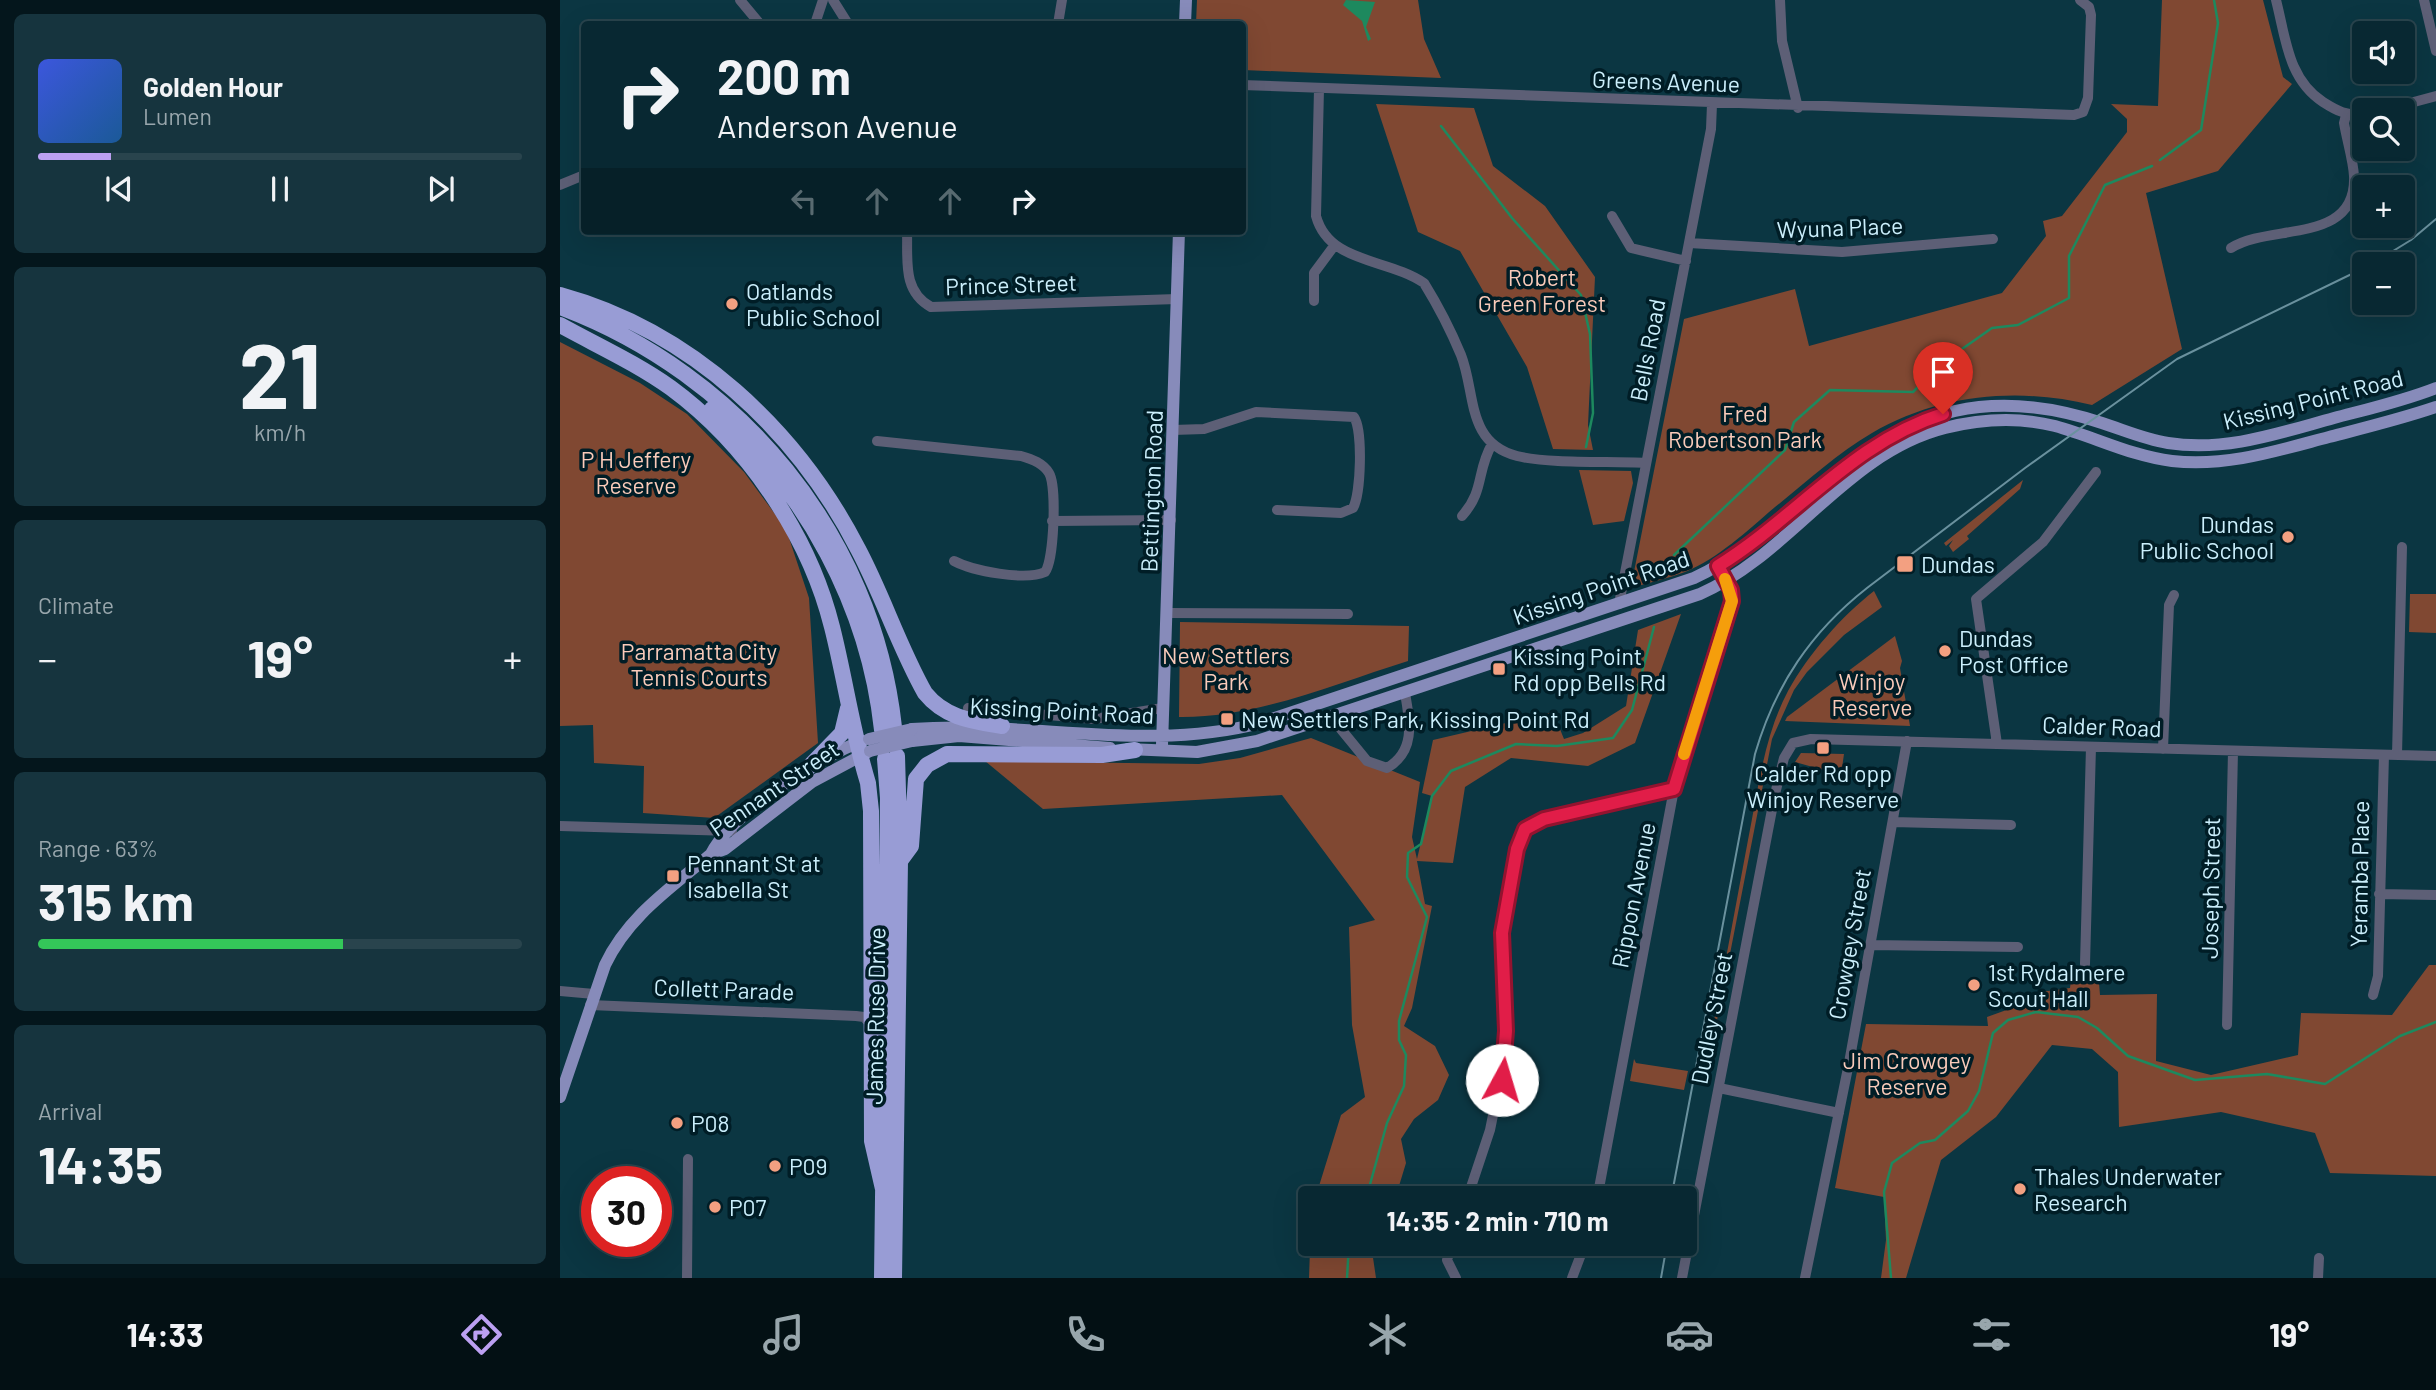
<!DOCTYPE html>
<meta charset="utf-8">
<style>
body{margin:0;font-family:Barlow,sans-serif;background:#16343e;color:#f1f3f6;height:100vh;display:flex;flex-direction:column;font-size:26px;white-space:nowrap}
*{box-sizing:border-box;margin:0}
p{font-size:23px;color:#98a6ac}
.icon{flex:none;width:38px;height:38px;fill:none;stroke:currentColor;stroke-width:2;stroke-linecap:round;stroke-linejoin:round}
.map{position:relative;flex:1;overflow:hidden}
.drawer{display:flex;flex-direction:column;gap:14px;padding:14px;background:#04161c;width:560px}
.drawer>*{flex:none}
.hud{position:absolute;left:21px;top:21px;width:665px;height:214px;border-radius:7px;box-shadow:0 7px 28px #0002,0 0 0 2px #29444d;background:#082832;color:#f1f3f6;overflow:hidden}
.tools{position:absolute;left:1792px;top:21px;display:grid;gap:14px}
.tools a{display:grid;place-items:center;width:63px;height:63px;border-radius:7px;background:#082832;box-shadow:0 7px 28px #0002,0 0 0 2px #29444d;font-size:35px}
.speed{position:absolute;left:21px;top:1166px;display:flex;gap:14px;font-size:35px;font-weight:700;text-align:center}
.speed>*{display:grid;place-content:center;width:91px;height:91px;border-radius:50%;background:#082832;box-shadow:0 7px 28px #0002,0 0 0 2px #29444d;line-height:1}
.speed .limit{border:10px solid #d22;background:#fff;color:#111}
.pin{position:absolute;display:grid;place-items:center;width:60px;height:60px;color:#fff;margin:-72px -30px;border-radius:50% 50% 50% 0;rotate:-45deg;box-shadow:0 0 7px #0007}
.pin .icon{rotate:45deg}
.me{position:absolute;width:77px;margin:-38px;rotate:6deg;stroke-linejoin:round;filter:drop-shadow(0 0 5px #0008)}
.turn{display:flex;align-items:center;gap:24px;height:147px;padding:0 21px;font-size:32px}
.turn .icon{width:91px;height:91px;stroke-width:2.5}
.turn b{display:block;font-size:49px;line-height:60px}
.lanes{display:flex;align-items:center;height:66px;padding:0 21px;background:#0003;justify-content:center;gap:35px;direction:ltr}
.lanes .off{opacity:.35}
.big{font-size:52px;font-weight:700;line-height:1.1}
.drawer .tile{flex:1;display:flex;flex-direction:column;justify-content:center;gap:10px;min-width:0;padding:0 24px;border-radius:10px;background:#16343e}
.drawer .dial{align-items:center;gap:0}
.dial b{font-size:91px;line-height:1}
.song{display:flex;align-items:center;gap:21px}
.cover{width:84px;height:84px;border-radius:10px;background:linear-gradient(135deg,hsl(230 70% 55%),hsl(210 70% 35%))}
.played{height:7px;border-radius:4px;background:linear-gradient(90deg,#bca0f2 15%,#29444d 15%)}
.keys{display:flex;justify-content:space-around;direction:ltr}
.heat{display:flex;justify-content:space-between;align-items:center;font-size:38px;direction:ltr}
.charge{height:10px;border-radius:5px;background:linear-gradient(90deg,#34c759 63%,#29444d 0)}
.trip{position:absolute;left:738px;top:1186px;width:399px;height:70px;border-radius:7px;background:#082832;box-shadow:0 7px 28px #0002,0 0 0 2px #29444d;font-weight:700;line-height:70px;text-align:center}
.tabs{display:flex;height:112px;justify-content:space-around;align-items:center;background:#031014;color:#98a6ac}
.tabs .icon{width:49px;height:49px}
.tabs .current{color:#bca0f2}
.tabs b{font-size:32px;color:#f1f3f6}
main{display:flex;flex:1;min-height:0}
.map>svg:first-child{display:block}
</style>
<main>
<section class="drawer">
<div class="tile">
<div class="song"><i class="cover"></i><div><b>Golden Hour</b><p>Lumen</p></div></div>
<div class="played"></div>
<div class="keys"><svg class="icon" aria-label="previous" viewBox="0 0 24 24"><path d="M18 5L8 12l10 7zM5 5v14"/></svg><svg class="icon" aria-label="pause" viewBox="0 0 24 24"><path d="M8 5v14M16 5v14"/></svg><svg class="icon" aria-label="next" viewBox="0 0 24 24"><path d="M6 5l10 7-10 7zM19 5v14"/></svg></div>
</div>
<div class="tile dial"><b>21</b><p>km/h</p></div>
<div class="tile"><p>Climate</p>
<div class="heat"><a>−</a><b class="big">19°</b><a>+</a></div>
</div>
<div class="tile"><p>Range · 63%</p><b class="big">315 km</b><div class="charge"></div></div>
<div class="tile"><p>Arrival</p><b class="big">14:35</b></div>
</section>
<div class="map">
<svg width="1876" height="1278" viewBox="0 0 1876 1278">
<rect width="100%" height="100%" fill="#0b3642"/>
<path fill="#804832" d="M637,0H858L864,39L881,78L683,70L682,24H636Z
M1602,0H1703L1723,77L1732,84L1658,171L1586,193L1622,349L1532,405C1458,387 1379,394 1312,433C1277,453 1247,482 1215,507C1188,530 1159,558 1125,572C1109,578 1091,582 1074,587L1072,582L1124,319L1235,289L1249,346L1442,293L1486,236L1483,221L1502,216L1567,132V119L1551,104L1598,106Z
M816,104L914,108L933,166L985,206L1035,277L1028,425L1033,450L993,449L967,367L900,251L858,232Z
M0,342L80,383L127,414L184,472L226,529L249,598L258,743L154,818L83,813L84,766L34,763L33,725L0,726Z
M1019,470L1071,471L1073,483L1064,521L1033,525Z
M1463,480L1460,489L1407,536L1409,539L1393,552L1389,546L1393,540L1386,546L1384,543Z
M1314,591L1322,607L1284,635L1247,672L1234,690L1212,739L1152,1046L1149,1045C1163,977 1175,909 1188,840C1198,790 1204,736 1228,691C1249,653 1282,616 1314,591Z
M1850,594H1876V633L1849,632Z
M1121,614L1075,743L1028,766L951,758L905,787L893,863L857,861L865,904L872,906L852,1008L844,1026L875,1046L889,1075L878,1100L854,1119L841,1139L846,1163L835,1199H755L781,1115L805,1097L792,1025L789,927L815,920L722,795L483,809L425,761L639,764L680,758L751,738L860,782L852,837L857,859L872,796L862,793L873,740L993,712L1004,739L1023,733L1066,706L1078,630Z
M620,622L849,626L848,661C774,684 697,718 619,717Z
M1335,636L1342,661L1340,668L1350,726L1225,721L1227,717Z
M1241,753L1284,754L1281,775L1235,762Z
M1869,965H1876V1176L1770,1173L1755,1133L1661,1112L1559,1127L1558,1072L1532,1049L1492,1045L1436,1117L1381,1160L1346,1278H1321L1326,1240L1324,1197L1275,1188L1306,1024L1428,1026L1427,1017L1463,1004L1467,994L1510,988L1512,972L1525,975L1538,970L1540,995L1597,994L1596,1061L1651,1075L1738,1055L1741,1013L1832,1015Z
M1074,1059L1076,1063L1128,1071L1124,1090L1070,1081Z
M751,1221V1244H811L816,1278H749Z"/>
<path fill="#1d895e" d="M786,0L815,2L806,27L811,39L808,41L802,21L783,5Z"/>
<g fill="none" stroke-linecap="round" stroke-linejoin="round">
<path stroke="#1d895e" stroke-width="2.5" d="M881,126L952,218L1021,295L1030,334L1033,413L1026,447
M1600,160L1641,130L1658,23L1654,0
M1114,555L1225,450L1234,422L1270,390L1353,392L1382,363L1432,328L1458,325L1509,298V256L1545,185L1592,166
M806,1199L827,1123L844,1086L846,1055L839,1040V1021L867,917L847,877L848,853L861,844L872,796L891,771L956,744L997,746L1053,738L1072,710L1094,627
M787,1278L789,1244
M1331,1278L1324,1192L1332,1163L1360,1143L1375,1140L1408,1111L1419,1091L1433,1033L1448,1020L1476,1012L1518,1017L1537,1028L1568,1056L1635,1080L1707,1074L1765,1084L1840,1036L1876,1022"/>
<path stroke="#5d5f76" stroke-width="10" d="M180,0L200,24
M273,0L288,24
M1220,0L1222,41L1238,108
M1716,0C1726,39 1728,79 1763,102C1777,111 1787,116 1804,114
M1864,0L1876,51
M255,24L263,0
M498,24L502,0
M682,85L1514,115L1523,112L1528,98L1531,15L1529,7L1520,0
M759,89L756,216C769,264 828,258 864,283C877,304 891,331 901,355C916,393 906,443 957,456C990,464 1049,461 1086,463
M1824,110L1876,96
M0,185L24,175
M1052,216L1071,248L1126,261
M347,231C348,260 342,291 371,307L617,299
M1129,243L1282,252L1433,239
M1671,248C1710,223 1797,245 1794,176C1793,159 1787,141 1784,123L1786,115
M754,301V273L774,246
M613,430L644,429L696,412L794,417C803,430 801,494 793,508L781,513L717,510
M317,441L461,456C472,459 483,463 489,473C497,486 494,561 485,572C465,581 413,571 394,561
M902,516C925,490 916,472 932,444
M492,521L611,520
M1059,604L1151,129L1152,104
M608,613L788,614
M408,708L534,719L603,708
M771,717L807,761L827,768C856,751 850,722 845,693
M1437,744L1416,599L1483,542L1536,472
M1603,749L1609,605L1614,595
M1837,755L1842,547
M1333,822L1451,825
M0,826L172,831
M1819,894L1876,895
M1310,945L1458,947
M1525,964L1531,747
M0,991L34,994
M1813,995L1818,976L1824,755
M30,1005L296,1016L304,1017L312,1026
M1667,1025L1673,751
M1159,1088L1279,1113
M907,1199L930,1130L945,1056L942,933L959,838L965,829L984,819L1114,789
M1037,1199L1114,789L1172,601L1171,590L1158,566
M892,1244L887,1260L896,1278
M127,1278L128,1159
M1012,1278L1025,1244
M1122,1278L1215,794L1224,758L1233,743L1251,739L1876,756
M1245,1278L1289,1063L1347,741
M1758,1278L1759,1258"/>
<path stroke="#878bba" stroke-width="12" d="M625,24L626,0
M352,729C468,720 587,753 700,723L1134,578C1229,534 1289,435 1395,411C1445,400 1494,407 1542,423C1564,430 1584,439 1608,443C1666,452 1719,433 1774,418C1808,409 1843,401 1876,388
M352,741L399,736L550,748
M602,745L619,231
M568,749L637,752L697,741L1140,594C1231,554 1286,453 1385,428C1421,419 1459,417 1495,426C1535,437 1571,456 1612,461C1667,467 1716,451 1769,437C1804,428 1841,419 1876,407
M151,854C170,815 261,755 303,741
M0,1097L45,965C68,916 111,888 151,854L165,849L252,782L308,752"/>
<path stroke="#989cd5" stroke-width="16" d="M0,295C131,331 237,430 298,549C323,596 339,647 365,693C385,718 412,721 442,726
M0,307C179,374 313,535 334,727
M0,325C38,346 76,363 111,388C187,444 249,535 272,627C285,678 292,731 308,783L311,811L312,1141L323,1189
M152,409C246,489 309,607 322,730
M248,768L282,733L288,708
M340,861L351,846L356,779L367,765L387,754L542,755L575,750
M322,1278L328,798L325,759
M334,1278L340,861L337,756"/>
<path stroke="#6a919e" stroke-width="2" d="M1812,264L1851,240L1876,219
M1111,1199L1195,754C1215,685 1251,632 1307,588L1465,468L1617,359L1804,268
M1101,1278L1107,1244"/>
<path stroke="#878bba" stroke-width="12" d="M309,739L352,729
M310,751L352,741"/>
</g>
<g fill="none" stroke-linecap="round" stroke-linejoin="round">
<defs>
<path id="route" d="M942,1080L946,1031L942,933L957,849L965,829L984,819L1114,789L1172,601L1171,590L1158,566C1236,518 1293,442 1383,414"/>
</defs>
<use href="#route" stroke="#92132f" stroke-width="18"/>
<use href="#route" stroke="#e11d48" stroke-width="12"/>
<path stroke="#f59e0b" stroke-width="12" d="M1124,754L1172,601L1165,579"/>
</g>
<g fill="#f3a081" stroke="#001d26" stroke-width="2.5">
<circle cx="172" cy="304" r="7"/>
<circle cx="1728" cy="537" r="7"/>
<rect x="1336" y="555" width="18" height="18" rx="3.5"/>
<circle cx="1385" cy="651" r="7"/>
<rect x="932" y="662" width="14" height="14" rx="3.5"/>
<rect x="660" y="712" width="14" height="14" rx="3.5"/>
<rect x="1256" y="741" width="14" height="14" rx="3.5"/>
<rect x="106" y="869" width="14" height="14" rx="3.5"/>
<circle cx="1414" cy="985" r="7"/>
<circle cx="117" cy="1123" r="7"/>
<circle cx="215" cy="1166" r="7"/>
<circle cx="1460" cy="1189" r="7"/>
<circle cx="155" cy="1207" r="7"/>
</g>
<g text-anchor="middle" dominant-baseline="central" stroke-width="7" stroke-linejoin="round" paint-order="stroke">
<g font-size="23" fill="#cbeffc" stroke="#001d26">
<text transform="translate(1106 81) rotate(2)">Greens Avenue</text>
<text transform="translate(1280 227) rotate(-2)">Wyuna Place</text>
<text transform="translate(451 284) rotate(-2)">Prince Street</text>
<text transform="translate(1087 350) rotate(-79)">Bells Road</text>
<text transform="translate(1753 399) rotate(-14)">Kissing Point Road</text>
<text transform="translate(591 491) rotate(-88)">Bettington Road</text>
<text transform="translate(1041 587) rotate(-19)">Kissing Point Road</text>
<text transform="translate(502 710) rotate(3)">Kissing Point Road</text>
<text transform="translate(1542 726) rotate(2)">Calder Road</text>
<text transform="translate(214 788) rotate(-34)">Pennant Street</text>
<text transform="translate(1799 874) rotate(-89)">Yeramba Place</text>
<text transform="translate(1650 888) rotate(-89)">Joseph Street</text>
<text transform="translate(1073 895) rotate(-79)">Rippon Avenue</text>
<text transform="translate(1289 944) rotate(-80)">Crowgey Street</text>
<text transform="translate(164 989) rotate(2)">Collett Parade</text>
<text transform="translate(315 1016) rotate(-89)">James Ruse Drive</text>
<text transform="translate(1151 1018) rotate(-79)">Dudley Street</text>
</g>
<g font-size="23" fill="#facbba" stroke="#001d26">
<text x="982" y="277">Robert<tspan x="982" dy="26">Green Forest</tspan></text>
<text x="1185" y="413">Fred<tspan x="1185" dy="26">Robertson Park</tspan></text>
<text x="76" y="459">P H Jeffery<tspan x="76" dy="26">Reserve</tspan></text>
<text x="139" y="651">Parramatta City<tspan x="139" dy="26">Tennis Courts</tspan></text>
<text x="666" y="655">New Settlers<tspan x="666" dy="26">Park</tspan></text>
<text x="1312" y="681">Winjoy<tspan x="1312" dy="26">Reserve</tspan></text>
<text x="1347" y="1060">Jim Crowgey<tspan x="1347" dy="26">Reserve</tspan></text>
</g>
<g font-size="23" fill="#cbeffc" stroke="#001d26" text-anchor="start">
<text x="186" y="291">Oatlands<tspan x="186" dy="26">Public School</tspan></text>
<text x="1714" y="524" text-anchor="end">Dundas<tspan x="1714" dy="26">Public School</tspan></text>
<text x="1361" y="564">Dundas</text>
<text x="1399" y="638">Dundas<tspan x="1399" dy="26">Post Office</tspan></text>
<text x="953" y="656">Kissing Point<tspan x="953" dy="26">Rd opp Bells Rd</tspan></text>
<text x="681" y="719">New Settlers Park, Kissing Point Rd</text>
<text x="1263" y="773" text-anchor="middle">Calder Rd opp<tspan x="1263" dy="26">Winjoy Reserve</tspan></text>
<text x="127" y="863">Pennant St at<tspan x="127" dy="26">Isabella St</tspan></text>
<text x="1428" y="972">1st Rydalmere<tspan x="1428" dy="26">Scout Hall</tspan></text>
<text x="131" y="1123">P08</text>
<text x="229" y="1166">P09</text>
<text x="1474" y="1176">Thales Underwater<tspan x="1474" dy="26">Research</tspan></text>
<text x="169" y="1207">P07</text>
</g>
</g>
</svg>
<div class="tools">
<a><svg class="icon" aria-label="sound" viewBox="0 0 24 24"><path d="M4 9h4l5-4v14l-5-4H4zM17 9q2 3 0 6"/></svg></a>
<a><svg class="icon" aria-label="search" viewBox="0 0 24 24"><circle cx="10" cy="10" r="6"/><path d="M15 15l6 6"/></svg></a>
<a>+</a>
<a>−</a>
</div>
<div class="speed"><div class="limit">30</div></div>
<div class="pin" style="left:1383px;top:414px;background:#d93025"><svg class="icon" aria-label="arrive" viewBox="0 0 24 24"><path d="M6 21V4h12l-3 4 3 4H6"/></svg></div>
<svg class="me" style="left:942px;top:1080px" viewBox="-20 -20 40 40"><circle r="19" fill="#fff"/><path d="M0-13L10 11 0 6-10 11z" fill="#e11d48"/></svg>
<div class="trip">14:35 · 2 min · 710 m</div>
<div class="hud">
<div class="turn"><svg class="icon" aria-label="right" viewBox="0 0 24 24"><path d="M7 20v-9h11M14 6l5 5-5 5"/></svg><div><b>200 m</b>Anderson Avenue</div></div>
<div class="lanes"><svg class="icon off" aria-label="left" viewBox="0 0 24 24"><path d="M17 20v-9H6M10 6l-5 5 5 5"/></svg><svg class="icon off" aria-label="ahead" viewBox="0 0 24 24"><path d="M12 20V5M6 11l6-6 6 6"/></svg><svg class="icon off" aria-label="ahead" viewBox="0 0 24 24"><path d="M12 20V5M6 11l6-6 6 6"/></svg><svg class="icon" aria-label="right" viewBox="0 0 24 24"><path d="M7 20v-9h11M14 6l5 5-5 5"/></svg></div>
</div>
</div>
</main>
<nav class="tabs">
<b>14:33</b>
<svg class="icon current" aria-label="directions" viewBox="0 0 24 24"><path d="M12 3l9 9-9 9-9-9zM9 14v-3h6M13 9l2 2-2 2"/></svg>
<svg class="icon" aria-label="music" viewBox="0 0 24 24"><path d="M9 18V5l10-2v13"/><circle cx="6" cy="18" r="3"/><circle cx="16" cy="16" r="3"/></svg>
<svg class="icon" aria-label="phone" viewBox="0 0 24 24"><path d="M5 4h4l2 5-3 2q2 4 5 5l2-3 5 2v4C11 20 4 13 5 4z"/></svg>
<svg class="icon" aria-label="climate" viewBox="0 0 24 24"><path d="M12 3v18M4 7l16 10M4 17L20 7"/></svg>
<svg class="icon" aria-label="car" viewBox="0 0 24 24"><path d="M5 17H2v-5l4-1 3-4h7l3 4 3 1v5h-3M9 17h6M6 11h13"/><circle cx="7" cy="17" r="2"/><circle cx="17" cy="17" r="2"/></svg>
<svg class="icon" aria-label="filters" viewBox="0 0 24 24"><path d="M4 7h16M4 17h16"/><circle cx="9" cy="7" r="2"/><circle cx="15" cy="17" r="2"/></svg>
<b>19°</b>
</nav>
